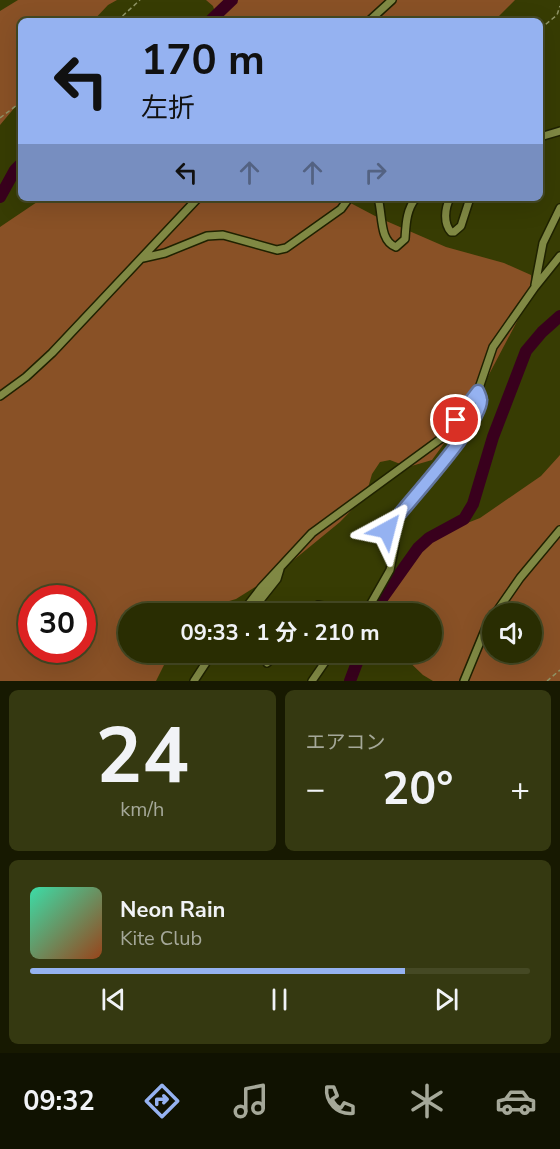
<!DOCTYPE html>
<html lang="ja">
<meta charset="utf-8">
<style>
body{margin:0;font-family:"Nunito Sans","Noto Sans JP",sans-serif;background:#353911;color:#f1f3f6;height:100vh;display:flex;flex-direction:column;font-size:22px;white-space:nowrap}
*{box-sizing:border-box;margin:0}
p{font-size:20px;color:#a5a899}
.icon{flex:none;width:33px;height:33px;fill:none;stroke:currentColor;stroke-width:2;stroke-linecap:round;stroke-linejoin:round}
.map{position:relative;height:681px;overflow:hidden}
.details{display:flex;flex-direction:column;gap:9px;padding:9px;background:#171901;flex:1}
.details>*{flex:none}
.hud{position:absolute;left:18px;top:18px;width:525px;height:183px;border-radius:9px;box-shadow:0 6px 24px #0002,0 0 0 2px #454924;background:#95b2f1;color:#111;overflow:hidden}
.controls{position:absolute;left:482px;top:603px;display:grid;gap:12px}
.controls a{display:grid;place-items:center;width:60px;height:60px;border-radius:50%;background:#292d02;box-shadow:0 6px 24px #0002,0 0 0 2px #454924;font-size:30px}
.speed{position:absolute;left:18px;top:585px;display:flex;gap:12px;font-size:30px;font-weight:700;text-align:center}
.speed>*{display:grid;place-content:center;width:78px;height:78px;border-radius:50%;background:#292d02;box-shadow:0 6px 24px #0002,0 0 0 2px #454924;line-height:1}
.speed .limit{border:9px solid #d22;background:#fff;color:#111}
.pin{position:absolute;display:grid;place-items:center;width:51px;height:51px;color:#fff;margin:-26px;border:3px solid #fff;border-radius:50%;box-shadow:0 2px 6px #0007}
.me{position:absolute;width:66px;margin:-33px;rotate:38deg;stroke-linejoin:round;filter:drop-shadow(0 0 4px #0008)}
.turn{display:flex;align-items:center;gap:21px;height:126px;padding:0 24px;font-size:27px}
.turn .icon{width:78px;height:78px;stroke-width:2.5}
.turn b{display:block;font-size:42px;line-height:51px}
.lanes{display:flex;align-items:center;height:57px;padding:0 24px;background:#0003;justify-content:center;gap:30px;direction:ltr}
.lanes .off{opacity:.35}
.big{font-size:45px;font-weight:700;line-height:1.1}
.details .card{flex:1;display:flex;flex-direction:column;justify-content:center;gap:9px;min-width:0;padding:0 21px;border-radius:9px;background:#353911}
.details .dial{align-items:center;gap:0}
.dial b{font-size:78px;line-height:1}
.song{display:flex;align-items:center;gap:18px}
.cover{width:72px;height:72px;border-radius:9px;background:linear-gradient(135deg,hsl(160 70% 55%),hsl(20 70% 35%))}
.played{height:6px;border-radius:3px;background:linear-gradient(90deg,#95b2f1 75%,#454924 75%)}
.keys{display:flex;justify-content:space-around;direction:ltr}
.heat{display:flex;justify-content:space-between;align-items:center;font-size:33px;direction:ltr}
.details .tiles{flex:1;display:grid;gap:9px;grid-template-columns:1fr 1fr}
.card:last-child{grid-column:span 2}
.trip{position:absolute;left:118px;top:603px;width:324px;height:60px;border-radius:30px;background:#292d02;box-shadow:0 6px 24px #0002,0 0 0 2px #454924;font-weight:700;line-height:60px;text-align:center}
.tabs{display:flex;height:96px;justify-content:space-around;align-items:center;background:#101201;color:#a5a899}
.tabs .icon{width:42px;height:42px}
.tabs .on{color:#95b2f1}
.tabs b{font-size:27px;color:#f1f3f6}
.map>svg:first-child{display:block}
</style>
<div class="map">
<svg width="560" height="681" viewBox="0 0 560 681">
<rect width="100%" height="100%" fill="#373c03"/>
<path fill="#895126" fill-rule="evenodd" d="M18,0H117L108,5L93,21H21V100L0,125V11Z
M206,0H515L494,21H215L217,18L213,6Z
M43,198H341L377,217L446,247L504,263L531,275L533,291L475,401L432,460L408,467L390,460L380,462L372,474L366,495L340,522L279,572L236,599L199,610L194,613L129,614V652L170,653L156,681H0V227ZM32,598H82V650H32Z
M560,455V681H433L423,675L400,653L432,652V614L382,613V604L390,583L429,538L480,518L541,476ZM492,614H531V652H492Z"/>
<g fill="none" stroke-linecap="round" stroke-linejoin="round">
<path stroke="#39001d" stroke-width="12" d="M210,21L232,0
M0,197L15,170L21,164
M375,614L381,600L418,548L429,538L464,519L473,504L493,437L526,351L542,332L560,316
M350,681L361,652"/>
<defs>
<path id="minor" d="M369,21L392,0
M540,137L560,131
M378,198C383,215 379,241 396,247L405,239C406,225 406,210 416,198
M450,198C445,208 443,223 451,232H454L461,226L470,198
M143,258L165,253L207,236L223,235L277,250L286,248L341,209L349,198
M535,285L543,243L560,208
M0,396L26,377L52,353L198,198
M241,614L261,588L312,533L446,435L478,391L493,347L535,287L560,256
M259,614L258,603L277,579L280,569
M309,614L318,605L323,606L328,614
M336,614L337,610
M365,614L390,570L395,545L387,530C404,507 482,424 481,400C481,397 479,394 478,391
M495,614L520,578L560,530
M267,663L279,652
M194,681L213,652
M312,681L332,652
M464,681L485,630L492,618"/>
</defs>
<use href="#minor" stroke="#1f2200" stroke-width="10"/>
<path stroke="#8f9466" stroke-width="1.5" stroke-dasharray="4.5 3" stroke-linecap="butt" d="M117,21L140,0
M540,29L557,15L560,6
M0,118L21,102
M547,681L560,670"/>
<use href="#minor" stroke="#808944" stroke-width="7"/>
</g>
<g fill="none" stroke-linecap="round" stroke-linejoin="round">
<defs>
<path id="route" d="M387,530C404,506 482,424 481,400C481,397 479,394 478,391L456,420"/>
</defs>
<use href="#route" stroke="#61749d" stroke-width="15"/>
<use href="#route" stroke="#95b2f1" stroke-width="10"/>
</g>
</svg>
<div class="controls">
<a><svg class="icon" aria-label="sound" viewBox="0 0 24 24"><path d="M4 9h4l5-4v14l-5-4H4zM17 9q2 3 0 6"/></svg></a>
</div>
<div class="speed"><div class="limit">30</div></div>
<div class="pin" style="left:456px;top:420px;background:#d93025"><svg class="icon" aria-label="arrive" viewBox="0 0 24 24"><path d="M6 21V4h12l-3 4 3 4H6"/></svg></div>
<svg class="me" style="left:387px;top:530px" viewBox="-20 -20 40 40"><path d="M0-17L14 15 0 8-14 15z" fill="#95b2f1" stroke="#fff" stroke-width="4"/></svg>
<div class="trip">09:33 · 1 分 · 210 m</div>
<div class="hud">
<div class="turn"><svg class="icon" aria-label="left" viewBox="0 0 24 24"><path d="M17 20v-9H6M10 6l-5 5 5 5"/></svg><div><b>170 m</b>左折</div></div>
<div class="lanes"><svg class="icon" aria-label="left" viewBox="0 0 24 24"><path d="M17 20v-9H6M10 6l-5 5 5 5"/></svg><svg class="icon off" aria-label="ahead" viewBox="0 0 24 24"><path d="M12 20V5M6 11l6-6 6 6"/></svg><svg class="icon off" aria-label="ahead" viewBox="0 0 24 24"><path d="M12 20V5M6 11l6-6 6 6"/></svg><svg class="icon off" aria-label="right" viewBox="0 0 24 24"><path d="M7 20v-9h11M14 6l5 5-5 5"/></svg></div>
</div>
</div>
<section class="details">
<div class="tiles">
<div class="card dial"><b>24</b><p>km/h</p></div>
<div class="card"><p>エアコン</p>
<div class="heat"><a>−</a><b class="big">20°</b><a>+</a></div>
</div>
<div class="card">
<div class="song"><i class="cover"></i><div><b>Neon Rain</b><p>Kite Club</p></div></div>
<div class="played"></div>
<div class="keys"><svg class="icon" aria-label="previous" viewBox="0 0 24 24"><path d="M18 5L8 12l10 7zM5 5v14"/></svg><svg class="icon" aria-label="pause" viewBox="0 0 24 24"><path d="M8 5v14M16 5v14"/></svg><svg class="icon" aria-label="next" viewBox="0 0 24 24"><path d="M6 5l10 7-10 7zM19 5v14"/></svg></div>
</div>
</div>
</section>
<nav class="tabs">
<b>09:32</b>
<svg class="icon on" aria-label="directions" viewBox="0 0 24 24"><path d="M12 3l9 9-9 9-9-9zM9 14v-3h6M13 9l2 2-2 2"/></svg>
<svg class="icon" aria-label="music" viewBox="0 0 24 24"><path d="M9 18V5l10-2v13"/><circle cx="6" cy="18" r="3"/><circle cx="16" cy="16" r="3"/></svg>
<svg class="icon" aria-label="phone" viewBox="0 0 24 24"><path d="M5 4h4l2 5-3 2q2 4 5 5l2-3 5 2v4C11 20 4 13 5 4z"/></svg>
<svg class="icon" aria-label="climate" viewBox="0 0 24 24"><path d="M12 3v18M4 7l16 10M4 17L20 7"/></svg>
<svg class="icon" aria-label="car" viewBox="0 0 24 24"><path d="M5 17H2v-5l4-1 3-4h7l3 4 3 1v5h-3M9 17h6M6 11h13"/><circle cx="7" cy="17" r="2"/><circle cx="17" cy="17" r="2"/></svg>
</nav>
